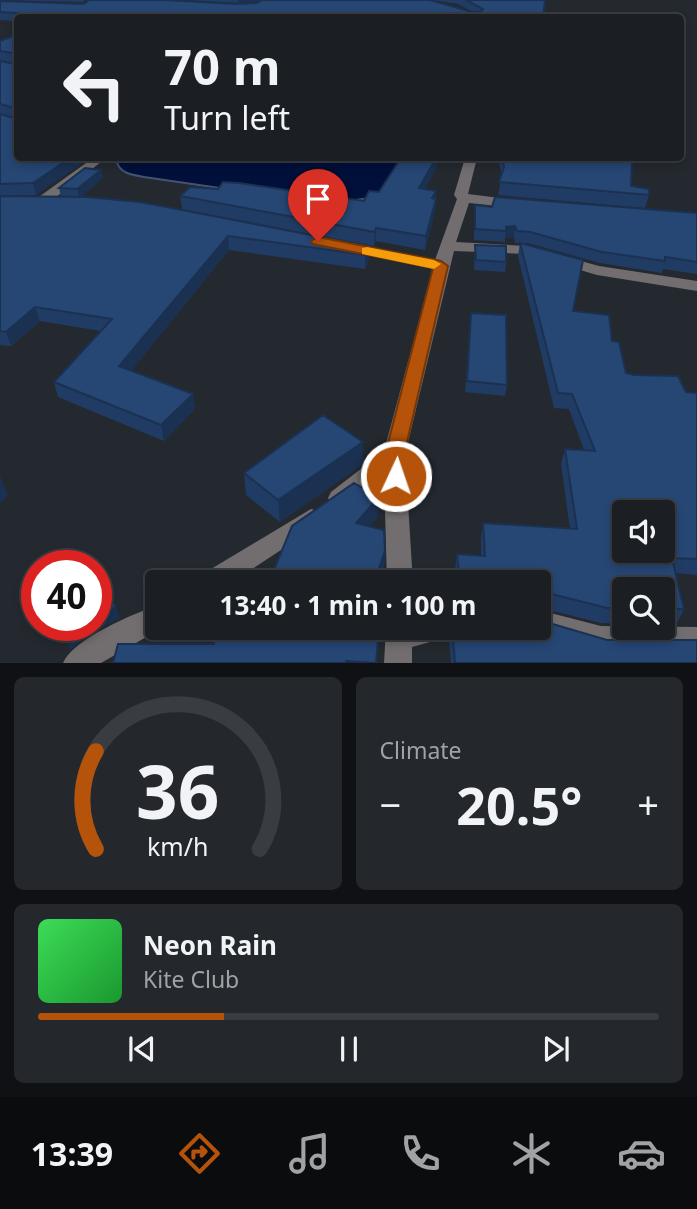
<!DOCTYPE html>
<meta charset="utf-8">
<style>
body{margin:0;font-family:"Noto Sans",sans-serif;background:#24272c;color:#f1f3f6;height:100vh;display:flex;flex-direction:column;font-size:26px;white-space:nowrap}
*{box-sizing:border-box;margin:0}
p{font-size:23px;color:#a0a2a6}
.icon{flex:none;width:38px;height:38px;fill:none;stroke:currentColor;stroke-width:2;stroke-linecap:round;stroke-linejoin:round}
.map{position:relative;height:663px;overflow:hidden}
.details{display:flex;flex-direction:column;gap:14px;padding:14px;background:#0f1114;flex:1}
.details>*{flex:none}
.top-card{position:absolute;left:14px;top:14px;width:670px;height:147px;border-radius:7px;box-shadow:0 4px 10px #0003,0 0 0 2px #393d41;background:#1b1f24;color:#f1f3f6;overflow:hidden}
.controls{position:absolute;left:612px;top:500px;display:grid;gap:14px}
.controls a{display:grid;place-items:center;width:63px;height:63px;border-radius:7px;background:#1b1f24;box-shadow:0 4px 10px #0003,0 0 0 2px #393d41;font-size:35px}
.speed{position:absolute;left:21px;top:550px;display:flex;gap:14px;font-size:35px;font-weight:700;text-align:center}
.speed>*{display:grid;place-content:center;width:91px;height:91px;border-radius:50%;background:#1b1f24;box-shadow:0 4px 10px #0003,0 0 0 2px #393d41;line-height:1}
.speed .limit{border:10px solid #d22;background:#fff;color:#111}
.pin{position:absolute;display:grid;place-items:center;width:60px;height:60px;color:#fff;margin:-72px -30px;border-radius:50% 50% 50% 0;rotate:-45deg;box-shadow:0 0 7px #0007}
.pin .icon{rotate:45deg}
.me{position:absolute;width:77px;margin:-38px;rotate:3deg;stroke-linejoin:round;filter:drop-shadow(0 0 5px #0008)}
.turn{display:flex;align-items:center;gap:24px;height:147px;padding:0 35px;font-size:32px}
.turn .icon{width:91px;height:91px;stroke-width:2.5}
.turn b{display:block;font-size:49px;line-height:60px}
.big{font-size:52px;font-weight:700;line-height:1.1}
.details .widget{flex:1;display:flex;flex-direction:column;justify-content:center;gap:10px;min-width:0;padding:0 24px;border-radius:10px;background:#24272c}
.details .dial{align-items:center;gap:0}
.dial svg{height:182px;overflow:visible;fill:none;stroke:#393d41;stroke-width:7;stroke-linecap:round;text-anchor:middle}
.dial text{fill:#f1f3f6;stroke:none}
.song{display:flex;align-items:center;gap:21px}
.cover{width:84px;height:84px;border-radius:10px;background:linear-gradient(135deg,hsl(130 70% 55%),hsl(130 70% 35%))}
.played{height:7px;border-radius:4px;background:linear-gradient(90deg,#b45309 30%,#393d41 30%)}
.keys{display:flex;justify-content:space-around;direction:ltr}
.heat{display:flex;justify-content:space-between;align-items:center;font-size:38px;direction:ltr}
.details .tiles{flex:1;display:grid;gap:14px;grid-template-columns:1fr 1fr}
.widget:last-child{grid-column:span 2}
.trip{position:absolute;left:145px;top:570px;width:406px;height:70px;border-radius:7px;background:#1b1f24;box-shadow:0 4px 10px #0003,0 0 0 2px #393d41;font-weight:700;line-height:70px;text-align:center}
.dock{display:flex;height:112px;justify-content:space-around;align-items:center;background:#0b0c0e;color:#a0a2a6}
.dock .icon{width:49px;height:49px}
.dock .selected{color:#b45309}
.dock b{font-size:32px;color:#f1f3f6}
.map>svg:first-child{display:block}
</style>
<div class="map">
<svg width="697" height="663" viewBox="0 0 697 663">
<rect width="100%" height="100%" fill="#242930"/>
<path fill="#00103b" stroke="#465272" stroke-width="2" d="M120,158H403L381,191L370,198L349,201L303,200L144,177C134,175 120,174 117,162Z"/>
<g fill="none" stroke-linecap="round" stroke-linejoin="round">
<path fill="#726d6e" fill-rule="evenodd" d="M93,158H106L46,205H36V199Z
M465,158H477L468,194L516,200L523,204L516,208L469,203L456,242L527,246L599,266L697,281V291L597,275L526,254L454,251L405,455L413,583H387L384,474C370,486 350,510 331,504L328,498L331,492L384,451L433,269L345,250L338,246L345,242L435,260L457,199L454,195Z
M311,509L319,511L323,518L319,525L231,583H197L201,575Z
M158,605V628H162L101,663H63C73,639 133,614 158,605Z
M539,610L601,626L697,627V653L601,652L530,631L528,628H539Z
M386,628H451L448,637L412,647V663H384Z"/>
</g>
<path fill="#213c64" d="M0,0H85L83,2Z
M187,0H430L473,12L458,4L432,0H545L543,18H18V31L15,30L13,22L14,21L0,20V1L84,4H237L257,3L260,1L238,3Z
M18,34V158H89L36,195L5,196L61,197L59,188L101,170L103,178L81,197L369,246V259L365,269L229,250L131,371L193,394L195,409L164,441L58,397L54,382L101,331L40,321L11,346L0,345V114L15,118L0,114V41Z
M401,158H437L436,168L425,189L436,191L435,212L425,250L376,241L374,246L182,209L180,196L364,201L379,192Z
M498,158H632L631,186L649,195L645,208L498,195L502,175Z
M475,205L492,207L697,213V274L663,269L662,273L600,263L528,243H515L514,237L505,238V242L474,240V217Z
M520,243L573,311L612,341L626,373L686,392L697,393V575L676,573L684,609L677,624H663V590H625V624L601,623L541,608L539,616V583H456L455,570L457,554L481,556V538L483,523L570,529L561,464L565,449L584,450L569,409L554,408L518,256Z
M475,245L506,262L505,272L474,270Z
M471,313L507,385L505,396L465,392Z
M363,442V464L280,522L246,495L244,473Z
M379,497L378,516L369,526L385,551L384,569L379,583H276L274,570Z
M451,628H539L607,640L697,663H451L449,639Z"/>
<path fill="#1b3151" d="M238,0H269L238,3Z
M70,158H89L36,195L33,183Z
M436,158H437L436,168L418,201L419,188Z
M101,170L103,178L80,198L77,189Z
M436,191L435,212L425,250L426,236L432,198Z
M515,226L514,237L505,238L506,227Z
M376,228V241L374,246L375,232Z
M228,236L229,250L123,381L119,366Z
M369,246V259L365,269V255Z
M35,307L40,321L11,346L6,332Z
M193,394L195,409L164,441L161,425Z
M363,442V464L280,522L278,500Z
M0,476L8,495L0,504Z
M379,497L378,516L356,541V523Z
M385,551L384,569L379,583H374Z
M116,607L120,618L90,634L70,650L65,638L83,625H96V617Z"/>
<path fill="#264674" stroke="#1b3151" stroke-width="2" fill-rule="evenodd" d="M89,0H165L237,4L257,3L262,0H430L472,12H481L483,9L466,0H545L543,18H332L321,16V18H23L32,14L0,12V1L84,4Z
M18,34V54L0,51V41Z
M0,61L15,64L18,62V109L0,104Z
M0,114L14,118L18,116V158H70L33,183L0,184Z
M401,158H436L419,188L436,191L432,198L436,199L426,236L376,228L375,232L180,196L190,187L218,189L223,182L239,183L364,201L369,191L379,192Z
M502,158H632L631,186L649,189V195L499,182L504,167Z
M85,168L101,170L77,189L59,188Z
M0,196L87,197L140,202L369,246L365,255L228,236L119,366L193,394L161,425L54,382L112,319L35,307L6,332L0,331Z
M495,197L697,213V262L665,257V261L602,252L530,232L517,231L515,226L506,227V231L475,229V205L492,207Z
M520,243L583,260L573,311L609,315L612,341L619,342L626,373L634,375L678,376L686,392L697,393V559L672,558L684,609H663V590H625V608H607L544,592L540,595L541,610H539V583H460L457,554L485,556L483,523L577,529L565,449L595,451L572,394L558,393ZM625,513H663V551H625Z
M475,245L506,246V262L476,260Z
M471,313L506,315L507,385L467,381Z
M323,415L363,442L278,500L244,473Z
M354,483L379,497L356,523L384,530L385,551L374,583H317V582L274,570L292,526Z
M100,578L116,607L96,617V580Z
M539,620L607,640H697V663H455L452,628H539Z
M58,625H83L65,638Z
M215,628H379L376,663L346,661V663H113L118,644H214Z"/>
<path fill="#b45309" stroke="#753606" stroke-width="2" d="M318,237L441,261L448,266L404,455L406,476L403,482L396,484L389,482L385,455L433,268L313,244L311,241Z"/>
<path fill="#f59e0b" d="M367,247L434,260L441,264L434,269L362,254V248Z"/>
</svg>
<div class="controls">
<a><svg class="icon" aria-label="sound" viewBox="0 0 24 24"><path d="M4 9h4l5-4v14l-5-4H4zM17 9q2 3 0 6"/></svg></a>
<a><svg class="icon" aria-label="search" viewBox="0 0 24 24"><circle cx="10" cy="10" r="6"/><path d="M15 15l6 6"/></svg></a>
</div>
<div class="speed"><div class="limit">40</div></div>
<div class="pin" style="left:318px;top:241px;background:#d93025"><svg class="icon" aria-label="arrive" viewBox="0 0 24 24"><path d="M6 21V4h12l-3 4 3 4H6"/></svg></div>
<svg class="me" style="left:396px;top:476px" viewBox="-20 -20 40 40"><circle r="17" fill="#b45309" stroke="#fff" stroke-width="3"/><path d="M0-11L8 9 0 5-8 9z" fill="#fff"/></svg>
<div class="trip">13:40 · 1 min · 100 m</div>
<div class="top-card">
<div class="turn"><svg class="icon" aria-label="left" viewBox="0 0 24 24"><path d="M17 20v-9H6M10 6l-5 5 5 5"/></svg><div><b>70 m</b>Turn left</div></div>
</div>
</div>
<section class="details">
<div class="tiles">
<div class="widget dial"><svg viewBox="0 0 100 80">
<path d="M14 69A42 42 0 1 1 86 69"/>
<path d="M14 69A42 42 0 0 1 14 26" stroke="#b45309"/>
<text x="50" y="56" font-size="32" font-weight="700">36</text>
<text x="50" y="72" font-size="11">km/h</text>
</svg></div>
<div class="widget"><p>Climate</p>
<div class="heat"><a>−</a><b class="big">20.5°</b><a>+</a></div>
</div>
<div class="widget">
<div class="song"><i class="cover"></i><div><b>Neon Rain</b><p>Kite Club</p></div></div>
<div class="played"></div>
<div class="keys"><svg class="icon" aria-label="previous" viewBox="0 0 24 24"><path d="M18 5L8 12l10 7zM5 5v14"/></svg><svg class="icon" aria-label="pause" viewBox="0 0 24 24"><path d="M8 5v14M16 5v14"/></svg><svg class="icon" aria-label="next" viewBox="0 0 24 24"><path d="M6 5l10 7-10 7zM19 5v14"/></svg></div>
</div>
</div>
</section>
<nav class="dock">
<b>13:39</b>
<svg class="icon selected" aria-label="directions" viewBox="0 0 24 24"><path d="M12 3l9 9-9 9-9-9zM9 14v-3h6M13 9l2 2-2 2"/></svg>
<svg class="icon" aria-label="music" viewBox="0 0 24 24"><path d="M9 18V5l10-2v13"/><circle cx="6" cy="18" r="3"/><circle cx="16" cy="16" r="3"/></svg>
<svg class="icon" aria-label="phone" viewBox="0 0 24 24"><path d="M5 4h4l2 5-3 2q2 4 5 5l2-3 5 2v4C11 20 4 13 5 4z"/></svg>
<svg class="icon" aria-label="climate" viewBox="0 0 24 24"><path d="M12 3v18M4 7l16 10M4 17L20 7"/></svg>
<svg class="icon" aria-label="car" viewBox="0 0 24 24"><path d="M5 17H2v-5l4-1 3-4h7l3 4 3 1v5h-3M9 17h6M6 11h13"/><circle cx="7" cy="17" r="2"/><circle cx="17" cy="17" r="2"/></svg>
</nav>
